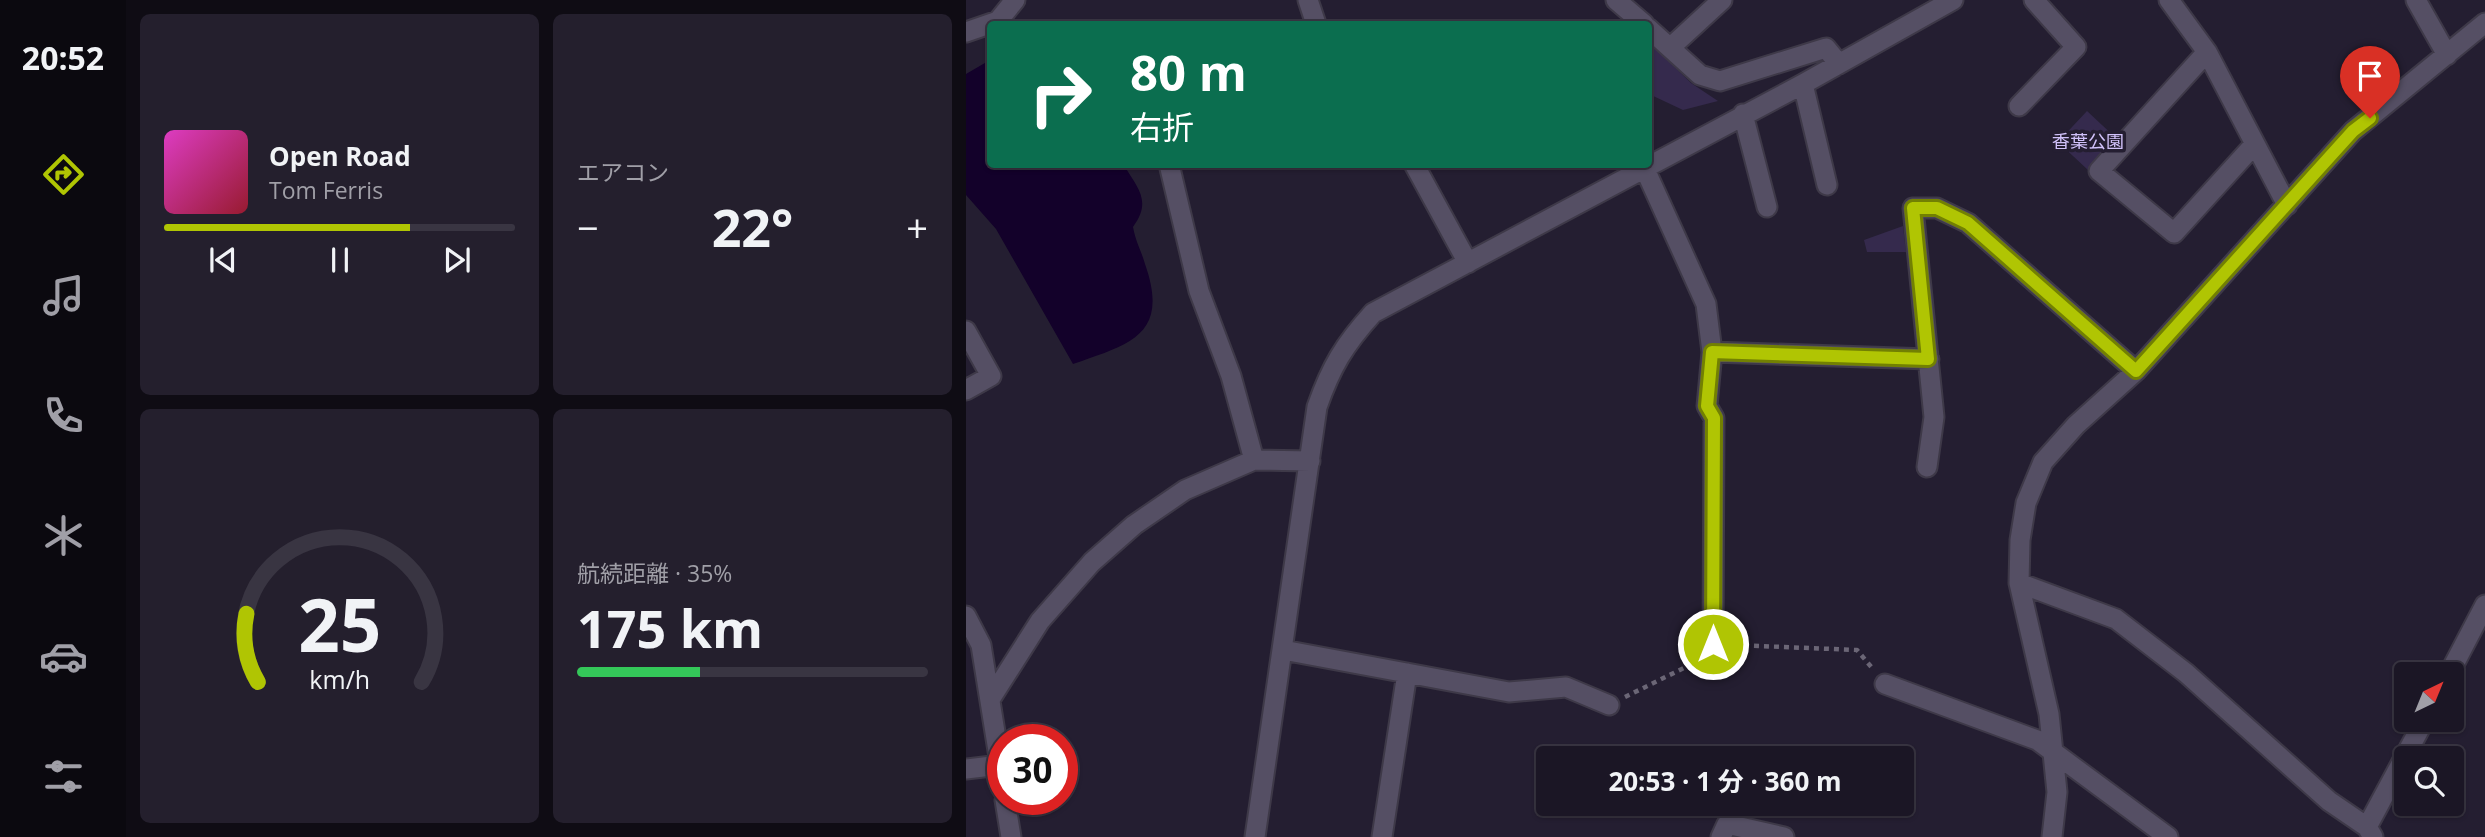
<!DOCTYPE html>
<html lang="ja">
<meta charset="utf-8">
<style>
body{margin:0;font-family:"Open Sans","Noto Sans JP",sans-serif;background:#241f2d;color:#f1f3f6;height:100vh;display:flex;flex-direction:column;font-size:26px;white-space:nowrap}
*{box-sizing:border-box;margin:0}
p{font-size:23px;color:#a09fa7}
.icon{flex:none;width:38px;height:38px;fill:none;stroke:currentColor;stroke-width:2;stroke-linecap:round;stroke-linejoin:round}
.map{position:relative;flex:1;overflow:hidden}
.details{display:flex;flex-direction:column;gap:14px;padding:14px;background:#0f0c14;width:840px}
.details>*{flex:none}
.top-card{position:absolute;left:21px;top:21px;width:665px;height:147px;border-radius:7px;box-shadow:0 2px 5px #0004,0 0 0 2px #393542;background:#0b6e4f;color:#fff;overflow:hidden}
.needle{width:46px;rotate:43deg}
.fabs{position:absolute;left:1428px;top:662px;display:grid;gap:14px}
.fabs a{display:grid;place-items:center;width:70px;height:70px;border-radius:7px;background:#1b1625;box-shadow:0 2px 5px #0004,0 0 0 2px #393542;font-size:35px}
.speed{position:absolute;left:21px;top:724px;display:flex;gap:14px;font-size:35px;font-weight:700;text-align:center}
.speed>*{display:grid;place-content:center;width:91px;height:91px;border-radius:50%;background:#1b1625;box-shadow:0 2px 5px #0004,0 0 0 2px #393542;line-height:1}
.speed .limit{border:10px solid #d22;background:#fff;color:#111}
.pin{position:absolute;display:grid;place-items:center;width:60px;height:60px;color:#fff;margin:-72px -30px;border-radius:50% 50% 50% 0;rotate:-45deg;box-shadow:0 0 7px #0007}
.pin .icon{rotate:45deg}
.me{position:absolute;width:77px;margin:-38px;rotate:0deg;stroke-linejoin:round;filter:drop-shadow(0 0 5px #0008)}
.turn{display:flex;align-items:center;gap:24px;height:147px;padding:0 28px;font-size:32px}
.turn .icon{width:91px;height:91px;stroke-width:2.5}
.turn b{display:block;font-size:49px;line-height:60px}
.big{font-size:52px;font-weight:700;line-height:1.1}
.details .tile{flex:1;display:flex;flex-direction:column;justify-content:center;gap:10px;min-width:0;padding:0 24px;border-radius:10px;background:#241f2d}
.details .dial{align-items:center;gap:0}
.dial svg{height:182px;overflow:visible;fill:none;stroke:#393542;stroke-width:7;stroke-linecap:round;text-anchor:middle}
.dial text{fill:#f1f3f6;stroke:none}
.song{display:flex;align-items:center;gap:21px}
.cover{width:84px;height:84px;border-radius:10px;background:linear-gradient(135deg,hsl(310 70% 55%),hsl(350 70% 35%))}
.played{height:7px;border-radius:4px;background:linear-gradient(90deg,#b0c503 70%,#393542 70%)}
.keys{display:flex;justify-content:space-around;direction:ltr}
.heat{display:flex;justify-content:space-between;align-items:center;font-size:38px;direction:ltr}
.charge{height:10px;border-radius:5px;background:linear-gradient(90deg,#34c759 35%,#393542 0)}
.details .tiles{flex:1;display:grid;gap:14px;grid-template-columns:repeat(2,1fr)}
.trip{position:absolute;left:570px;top:746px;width:378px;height:70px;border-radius:7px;background:#1b1625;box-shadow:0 2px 5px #0004,0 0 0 2px #393542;font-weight:700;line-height:70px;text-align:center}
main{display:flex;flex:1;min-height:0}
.dock{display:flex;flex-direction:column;width:126px;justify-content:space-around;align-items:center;background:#0b090f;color:#a09fa7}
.dock .icon{width:49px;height:49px}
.dock .current{color:#b0c503}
.dock b{font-size:32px;color:#f1f3f6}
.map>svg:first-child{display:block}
</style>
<main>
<nav class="dock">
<b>20:52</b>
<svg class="icon current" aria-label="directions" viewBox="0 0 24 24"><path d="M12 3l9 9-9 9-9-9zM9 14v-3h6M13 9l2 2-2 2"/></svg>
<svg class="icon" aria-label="music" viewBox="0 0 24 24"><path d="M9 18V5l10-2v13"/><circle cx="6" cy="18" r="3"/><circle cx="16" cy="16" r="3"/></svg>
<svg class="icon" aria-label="phone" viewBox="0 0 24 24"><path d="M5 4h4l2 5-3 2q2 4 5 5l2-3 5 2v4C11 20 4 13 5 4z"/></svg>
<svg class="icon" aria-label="climate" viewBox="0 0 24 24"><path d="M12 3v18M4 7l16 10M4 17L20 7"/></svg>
<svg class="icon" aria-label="car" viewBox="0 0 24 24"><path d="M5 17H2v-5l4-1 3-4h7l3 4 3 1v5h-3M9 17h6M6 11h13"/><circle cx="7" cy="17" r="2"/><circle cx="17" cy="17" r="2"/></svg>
<svg class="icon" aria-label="filters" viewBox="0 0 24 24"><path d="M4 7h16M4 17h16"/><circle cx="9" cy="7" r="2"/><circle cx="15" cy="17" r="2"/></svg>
</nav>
<section class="details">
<div class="tiles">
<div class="tile">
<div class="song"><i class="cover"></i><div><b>Open Road</b><p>Tom Ferris</p></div></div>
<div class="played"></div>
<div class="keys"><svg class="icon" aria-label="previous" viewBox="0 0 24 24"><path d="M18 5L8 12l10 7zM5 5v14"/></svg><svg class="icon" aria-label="pause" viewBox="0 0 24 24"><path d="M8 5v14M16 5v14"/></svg><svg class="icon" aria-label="next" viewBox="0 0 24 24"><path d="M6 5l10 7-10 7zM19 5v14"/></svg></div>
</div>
<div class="tile"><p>エアコン</p>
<div class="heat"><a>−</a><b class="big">22°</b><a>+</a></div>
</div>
<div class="tile dial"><svg viewBox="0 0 100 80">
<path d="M14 69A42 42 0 1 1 86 69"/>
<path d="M14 69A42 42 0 0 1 9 39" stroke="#b0c503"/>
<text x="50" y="56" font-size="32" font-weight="700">25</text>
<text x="50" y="72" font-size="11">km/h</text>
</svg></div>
<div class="tile"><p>航続距離 · 35%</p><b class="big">175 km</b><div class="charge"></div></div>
</div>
</section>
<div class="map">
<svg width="1519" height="837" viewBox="0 0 1519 837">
<rect width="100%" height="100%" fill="#241e31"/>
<path fill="#352a4d" d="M683,42L725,83L752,101L717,110L683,94Z
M1121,111L1151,139L1122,170L1092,142Z
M937,226L940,252H901L898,240Z"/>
<path fill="#13012a" d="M24,60V164L158,165C172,189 186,201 167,227C170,243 175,250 179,264C204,335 164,344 107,364L30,229L0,195V74Z"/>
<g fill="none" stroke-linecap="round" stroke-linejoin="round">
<defs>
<path id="minor" d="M342,0L350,24
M650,0L678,24
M1203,0L1241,52L1321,205
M1450,0L1481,55
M682,28L734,75L754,81L860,48L873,64
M0,32L32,21L49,0
M705,47L756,0
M1241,52L1133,171L1208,233L1287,146
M837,84L861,185
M1053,106L1110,47L1068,0
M777,114L801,207
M203,164L233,291L265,376L288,460
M448,164L502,263
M678,167L740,304L746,352L741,406L748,418L747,644
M0,331L25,376L0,390
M746,352L963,359
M961,467L968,417L947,208H971L1002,223L1170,371
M1053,583L1150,619L1220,673L1363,801L1401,827L1407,837
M0,616L15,645L37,782
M317,650L543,692L600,687L643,705
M1483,674L1519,605
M919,684L1071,740L1202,837
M25,698L74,621L126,562L168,525L219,490L288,460L344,461
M0,769L34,765
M39,800L45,837
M1401,827L1459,719
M289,837L351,407C365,367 378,345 407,313L837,84L987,0
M416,837L441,673
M755,837L761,824L818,837
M1086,837L1091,792L1083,714L1053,583L1054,540L1060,503L1077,462L1110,425L1170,371L1387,131L1519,23"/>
</defs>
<use href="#minor" stroke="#3e3948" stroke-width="23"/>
<path stroke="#6b6676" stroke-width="4.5" stroke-dasharray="5 5" stroke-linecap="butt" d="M768,645L891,650L907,669
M659,697L736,659"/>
<use href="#minor" stroke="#554f64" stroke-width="19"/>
</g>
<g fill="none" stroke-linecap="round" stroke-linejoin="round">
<defs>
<path id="route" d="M747,644L748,418L741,406L746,352L962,359L947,208H971L1002,223L1170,371L1387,131L1404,118"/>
</defs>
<use href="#route" stroke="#728002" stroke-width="18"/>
<use href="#route" stroke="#b0c503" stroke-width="12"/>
</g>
<g text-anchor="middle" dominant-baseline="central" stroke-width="7" stroke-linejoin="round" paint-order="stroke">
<g font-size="18" fill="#d1c2fa" stroke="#241e31">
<text x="1122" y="141">香葉公園</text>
</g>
</g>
</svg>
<div class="fabs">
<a><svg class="needle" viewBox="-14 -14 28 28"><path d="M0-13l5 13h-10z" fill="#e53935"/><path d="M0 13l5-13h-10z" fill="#a09fa7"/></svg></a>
<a><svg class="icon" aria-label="search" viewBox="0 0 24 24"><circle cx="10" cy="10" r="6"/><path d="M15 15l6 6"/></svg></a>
</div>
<div class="speed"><div class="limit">30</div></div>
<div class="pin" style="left:1404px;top:118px;background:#d93025"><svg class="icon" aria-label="arrive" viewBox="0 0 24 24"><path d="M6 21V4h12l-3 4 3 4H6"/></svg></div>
<svg class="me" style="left:747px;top:644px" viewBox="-20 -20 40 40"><circle r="17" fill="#b0c503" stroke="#fff" stroke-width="3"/><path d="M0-11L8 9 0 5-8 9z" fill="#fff"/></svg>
<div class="trip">20:53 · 1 分 · 360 m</div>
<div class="top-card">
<div class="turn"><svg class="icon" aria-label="right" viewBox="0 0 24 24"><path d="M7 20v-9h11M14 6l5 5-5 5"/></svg><div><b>80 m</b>右折</div></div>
</div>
</div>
</main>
